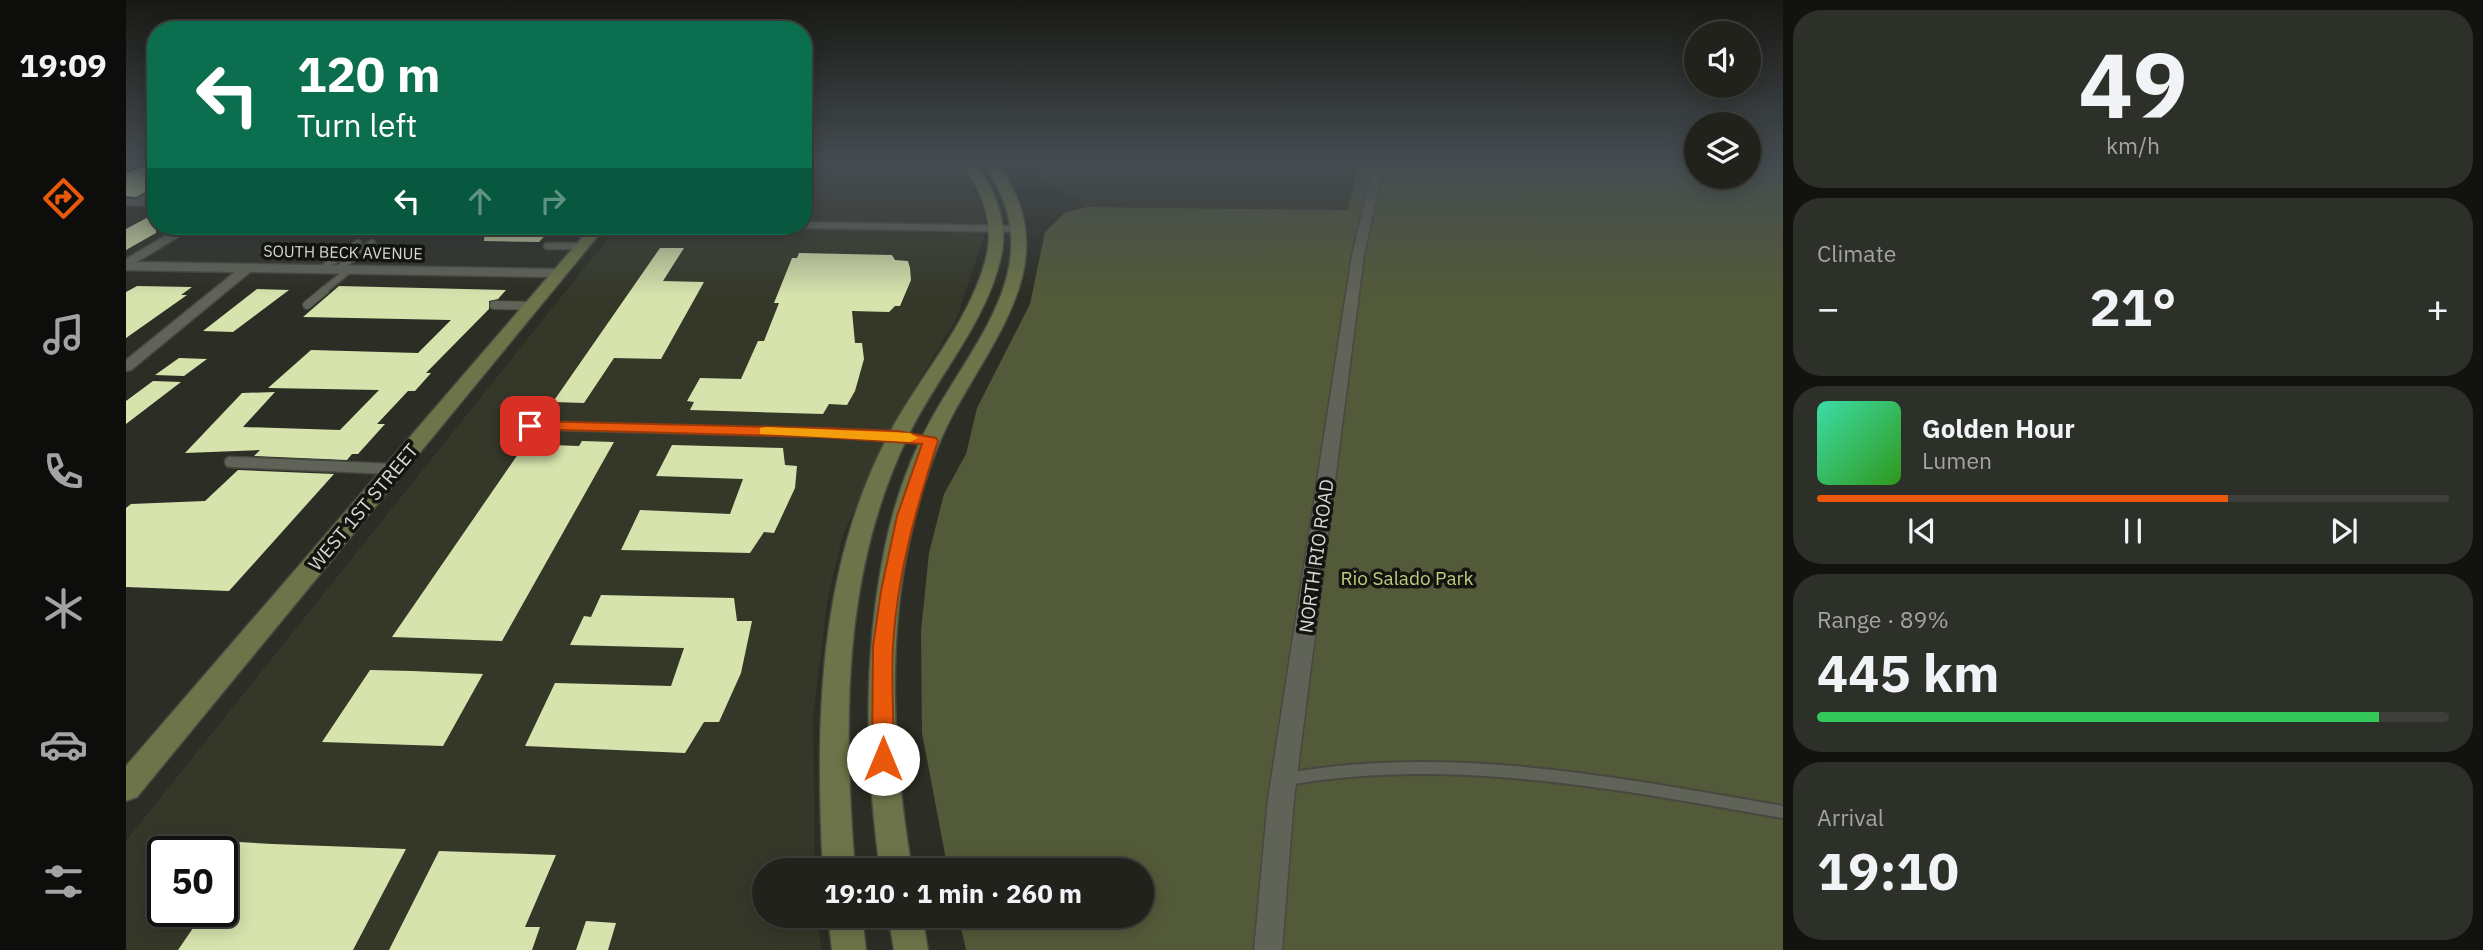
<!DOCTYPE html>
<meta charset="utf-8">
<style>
body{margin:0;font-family:"IBM Plex Sans",sans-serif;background:#2d2f29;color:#f1f3f6;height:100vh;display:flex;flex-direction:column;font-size:26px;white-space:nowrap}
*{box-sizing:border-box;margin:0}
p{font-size:23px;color:#a2a4a3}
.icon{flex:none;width:38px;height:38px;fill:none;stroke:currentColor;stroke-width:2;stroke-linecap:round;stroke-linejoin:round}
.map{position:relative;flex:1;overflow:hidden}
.side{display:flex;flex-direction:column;gap:10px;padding:10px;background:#12130f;width:700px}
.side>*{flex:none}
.banner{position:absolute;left:21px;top:21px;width:665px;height:214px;border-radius:28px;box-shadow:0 4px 18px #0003,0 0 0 2px #3e3f3b;background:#0b6e4f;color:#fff;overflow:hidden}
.tools{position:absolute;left:1558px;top:21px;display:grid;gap:14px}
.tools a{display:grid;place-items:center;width:77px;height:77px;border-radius:50%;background:#21221c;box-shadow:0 4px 18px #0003,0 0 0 2px #3e3f3b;font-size:35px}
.speed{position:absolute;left:21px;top:836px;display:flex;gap:14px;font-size:35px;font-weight:700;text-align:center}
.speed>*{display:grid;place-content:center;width:91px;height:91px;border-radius:50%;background:#21221c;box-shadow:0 4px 18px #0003,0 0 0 2px #3e3f3b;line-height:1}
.speed .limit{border:4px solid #111;border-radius:10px;background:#fff;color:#111}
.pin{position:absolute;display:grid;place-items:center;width:60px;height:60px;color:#fff;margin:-30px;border-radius:14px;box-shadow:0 4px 10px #0006}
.me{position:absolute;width:77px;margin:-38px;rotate:0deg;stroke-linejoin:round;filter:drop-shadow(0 0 5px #0008)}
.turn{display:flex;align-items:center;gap:24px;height:147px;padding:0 35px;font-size:32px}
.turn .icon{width:91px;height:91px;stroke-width:2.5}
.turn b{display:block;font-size:49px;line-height:60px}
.lanes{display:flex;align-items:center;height:66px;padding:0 35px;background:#0003;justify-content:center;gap:35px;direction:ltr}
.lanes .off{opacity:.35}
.big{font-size:52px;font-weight:700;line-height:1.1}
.side .widget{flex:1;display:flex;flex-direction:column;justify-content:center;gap:10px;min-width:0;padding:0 24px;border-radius:28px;background:#2d2f29}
.side .dial{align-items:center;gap:0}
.dial b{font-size:91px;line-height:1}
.song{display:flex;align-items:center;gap:21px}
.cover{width:84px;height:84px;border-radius:10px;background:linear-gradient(135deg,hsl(160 70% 55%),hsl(110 70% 35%))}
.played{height:7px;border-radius:4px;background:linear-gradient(90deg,#ea580c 65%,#3e3f3b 65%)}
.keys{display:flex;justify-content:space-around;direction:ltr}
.heat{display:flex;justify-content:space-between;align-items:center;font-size:38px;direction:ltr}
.charge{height:10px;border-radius:5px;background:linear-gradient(90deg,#34c759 89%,#3e3f3b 0)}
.trip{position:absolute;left:626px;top:858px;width:402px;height:70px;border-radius:35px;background:#21221c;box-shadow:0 4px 18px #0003,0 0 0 2px #3e3f3b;font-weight:700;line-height:70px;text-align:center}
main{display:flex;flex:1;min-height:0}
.menu{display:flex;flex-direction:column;width:126px;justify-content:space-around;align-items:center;background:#0d0e0b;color:#a2a4a3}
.menu .icon{width:49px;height:49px}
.menu .active{color:#ea580c}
.menu b{font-size:32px;color:#f1f3f6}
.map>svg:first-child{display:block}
</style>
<main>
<nav class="menu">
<b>19:09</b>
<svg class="icon active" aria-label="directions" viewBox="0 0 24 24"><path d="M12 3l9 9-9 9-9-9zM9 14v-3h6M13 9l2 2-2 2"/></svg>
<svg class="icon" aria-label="music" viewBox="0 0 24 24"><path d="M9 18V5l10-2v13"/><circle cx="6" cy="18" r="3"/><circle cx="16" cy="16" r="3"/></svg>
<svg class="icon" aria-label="phone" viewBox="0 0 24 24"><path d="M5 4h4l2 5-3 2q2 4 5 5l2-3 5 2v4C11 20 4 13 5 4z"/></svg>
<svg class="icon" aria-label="climate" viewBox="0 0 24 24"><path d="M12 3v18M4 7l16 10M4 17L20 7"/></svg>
<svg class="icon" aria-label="car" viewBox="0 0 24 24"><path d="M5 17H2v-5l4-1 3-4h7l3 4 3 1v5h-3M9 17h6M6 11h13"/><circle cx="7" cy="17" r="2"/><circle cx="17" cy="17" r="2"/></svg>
<svg class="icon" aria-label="filters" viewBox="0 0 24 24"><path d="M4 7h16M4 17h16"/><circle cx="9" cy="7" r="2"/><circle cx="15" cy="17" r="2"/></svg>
</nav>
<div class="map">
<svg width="1657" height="950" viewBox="0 0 1657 950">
<rect width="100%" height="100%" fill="#2c2e25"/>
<path fill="#353829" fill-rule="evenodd" d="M677,163H831L840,173L858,208L859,233L831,317L771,418L717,535L702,595L687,716L689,870H639V915H692L695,950H0V841L492,226H677ZM37,852H96V912H37Z
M895,163H1232L1222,210L961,207Z"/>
<path fill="#535a39" d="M1232,163H1570V177H1622V163H1657V950H840L832,915H1017V870H822L796,733L795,631L803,553L818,494L840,454L851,408L904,304L919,232L940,212L961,207L1222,210Z"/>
<path fill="#d7e3ad" d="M30,163V186L10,197L0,196V173Z
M30,213V233L0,250V229Z
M359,226H428L413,242L358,241Z
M534,248H558L537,281L578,282L535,359L488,358L458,403L427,402Z
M673,253L766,255L769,260L782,261L784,268L785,280L774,306H769L763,312L726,311L729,343H736L738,359L729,391L721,405L703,404L697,414L564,410L568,402L561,401L574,378L615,379L632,341H638L653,303H648L666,258H671Z
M11,286L66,287L55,295H61L0,338V292Z
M213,286L380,290L372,299L363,301V309L300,373H305L289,391H282L251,424H259L232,454H226L221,460L128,456L134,450L59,453L116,393L149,392L117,427L214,430L253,390L142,388L185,350L292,353L325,320L177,317Z
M131,289L163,290L107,332L77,331Z
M53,358L81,359L58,376L29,375Z
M27,381L55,382L0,424V401Z
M456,441L488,442L376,641L266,637L399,444L453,446Z
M546,445L657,448L659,465L671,466L669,488L648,533L638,532L624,553L495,550L514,510L604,514L617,479L530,476Z
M112,470L208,474L103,591L0,587V508L5,504L79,501Z
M475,595L608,598L611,621H626L615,673L593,722H578L559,753L399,746L429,683L545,686L558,648L444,645L458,616L465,617Z
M244,670L286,671L357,674L317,746L196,742Z
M96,841L146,844L280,849L227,950H52L78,912H96Z
M313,851L430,855L399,927H414L406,950H263Z
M460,921L490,923L482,950H450Z"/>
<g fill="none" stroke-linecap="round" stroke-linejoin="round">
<defs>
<path id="lane-far3" d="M13,201L30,192
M0,202L30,203
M677,225L893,229
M421,246H456
M196,269L232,243
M212,269L246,243
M197,291L223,270"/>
<path id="lane-far2" d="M181,305L199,290
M368,305L406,306
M404,426L772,435"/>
<path id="lane-far1" d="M104,462L267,469"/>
<path id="lane" d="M1162,779C1327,750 1494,784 1657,812"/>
<path id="street" d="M1248,163H1258L1238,255L1168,799L1156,950H1128L1142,799L1226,255Z
M56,226H70L11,262L432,269L438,273L432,277L124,272L5,370L0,371V360L109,272L0,270V259Z"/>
<path id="secondary" d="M836,163H849C869,190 883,222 875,257C860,323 812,375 783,434C716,570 717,723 729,870H697C689,722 692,568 763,434C794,375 843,324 860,258C869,222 856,192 836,163Z
M857,163H870C942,255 869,335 825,418C805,457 792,501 783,543C760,651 768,762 786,870H754C739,761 737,655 759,547C768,503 784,457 806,418C853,334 926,259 857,163Z
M466,226H480L11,797L0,801V766Z
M702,915H736L740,950H706Z
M762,915H796L802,950H768Z"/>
</defs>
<use href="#lane-far3" stroke="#474941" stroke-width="9"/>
<use href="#lane-far2" stroke="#474941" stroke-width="10"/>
<use href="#lane-far1" stroke="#474941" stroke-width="13"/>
<use href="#lane" stroke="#474941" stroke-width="16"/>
<use href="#street" stroke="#474941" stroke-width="3"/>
<use href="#secondary" stroke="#474941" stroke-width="3"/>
<use href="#lane-far3" stroke="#606358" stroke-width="6"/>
<use href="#lane-far2" stroke="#606358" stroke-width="8"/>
<use href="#lane-far1" stroke="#606358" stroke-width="10"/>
<use href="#lane" stroke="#606358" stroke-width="12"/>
<use href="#street" fill="#606358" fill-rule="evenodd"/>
<use href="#secondary" fill="#6d7449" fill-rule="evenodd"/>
</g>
<linearGradient id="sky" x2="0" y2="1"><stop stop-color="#181914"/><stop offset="0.55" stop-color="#454c51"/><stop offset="1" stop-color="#454c51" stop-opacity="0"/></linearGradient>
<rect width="1657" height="296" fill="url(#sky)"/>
<path fill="#ea580c" stroke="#983908" stroke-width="2" d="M404,421L695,428L772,431L810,438L812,441C790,508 771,575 767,646C765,683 768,721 768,759L765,765L757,768L750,765L746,759L747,646L755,591L771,516L796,444L695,437L398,429V423Z"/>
<path fill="#f59e0b" d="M640,427L784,433L792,438L784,442L634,434V428Z"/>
<g text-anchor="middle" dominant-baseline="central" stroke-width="7" stroke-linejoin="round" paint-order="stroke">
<g font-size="16" fill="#d8d9d3" stroke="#141511">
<text transform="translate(217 252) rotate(1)">SOUTH BECK AVENUE</text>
</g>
<g font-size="19" fill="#d8d9d3" stroke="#141511">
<text transform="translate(237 507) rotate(-50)">WEST 1ST STREET</text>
<text transform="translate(1190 556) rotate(-82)">NORTH RIO ROAD</text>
</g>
<g font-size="19" fill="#bccc7e" stroke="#141511">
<text x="1281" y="578">Rio Salado Park</text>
</g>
</g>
</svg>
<div class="tools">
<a><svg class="icon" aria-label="sound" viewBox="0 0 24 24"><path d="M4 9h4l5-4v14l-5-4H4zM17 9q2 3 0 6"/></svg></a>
<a><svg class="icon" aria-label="layers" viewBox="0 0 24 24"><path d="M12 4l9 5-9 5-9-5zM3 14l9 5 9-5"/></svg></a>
</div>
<div class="speed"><div class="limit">50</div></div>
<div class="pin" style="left:404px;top:426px;background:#d93025"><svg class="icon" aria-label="arrive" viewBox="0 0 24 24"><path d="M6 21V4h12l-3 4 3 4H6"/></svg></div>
<svg class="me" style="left:757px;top:759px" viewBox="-20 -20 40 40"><circle r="19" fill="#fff"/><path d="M0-13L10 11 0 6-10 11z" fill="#ea580c"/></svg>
<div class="trip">19:10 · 1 min · 260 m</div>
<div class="banner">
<div class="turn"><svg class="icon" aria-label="left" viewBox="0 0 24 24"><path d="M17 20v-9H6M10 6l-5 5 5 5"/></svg><div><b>120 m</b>Turn left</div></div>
<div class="lanes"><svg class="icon" aria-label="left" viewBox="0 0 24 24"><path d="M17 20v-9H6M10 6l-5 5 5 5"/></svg><svg class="icon off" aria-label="ahead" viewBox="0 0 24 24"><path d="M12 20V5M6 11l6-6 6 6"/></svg><svg class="icon off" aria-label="right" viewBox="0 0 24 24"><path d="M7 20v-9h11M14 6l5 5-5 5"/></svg></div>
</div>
</div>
<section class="side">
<div class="widget dial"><b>49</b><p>km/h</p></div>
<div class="widget"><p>Climate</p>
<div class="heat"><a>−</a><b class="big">21°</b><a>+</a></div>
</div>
<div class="widget">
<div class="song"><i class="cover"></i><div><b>Golden Hour</b><p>Lumen</p></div></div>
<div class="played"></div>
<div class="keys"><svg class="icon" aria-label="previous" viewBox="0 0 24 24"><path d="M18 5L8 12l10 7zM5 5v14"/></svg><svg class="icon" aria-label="pause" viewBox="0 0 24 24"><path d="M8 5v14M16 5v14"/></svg><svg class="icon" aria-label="next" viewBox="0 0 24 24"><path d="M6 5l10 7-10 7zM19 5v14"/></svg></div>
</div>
<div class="widget"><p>Range · 89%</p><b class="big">445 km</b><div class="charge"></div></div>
<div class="widget"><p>Arrival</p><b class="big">19:10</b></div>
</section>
</main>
